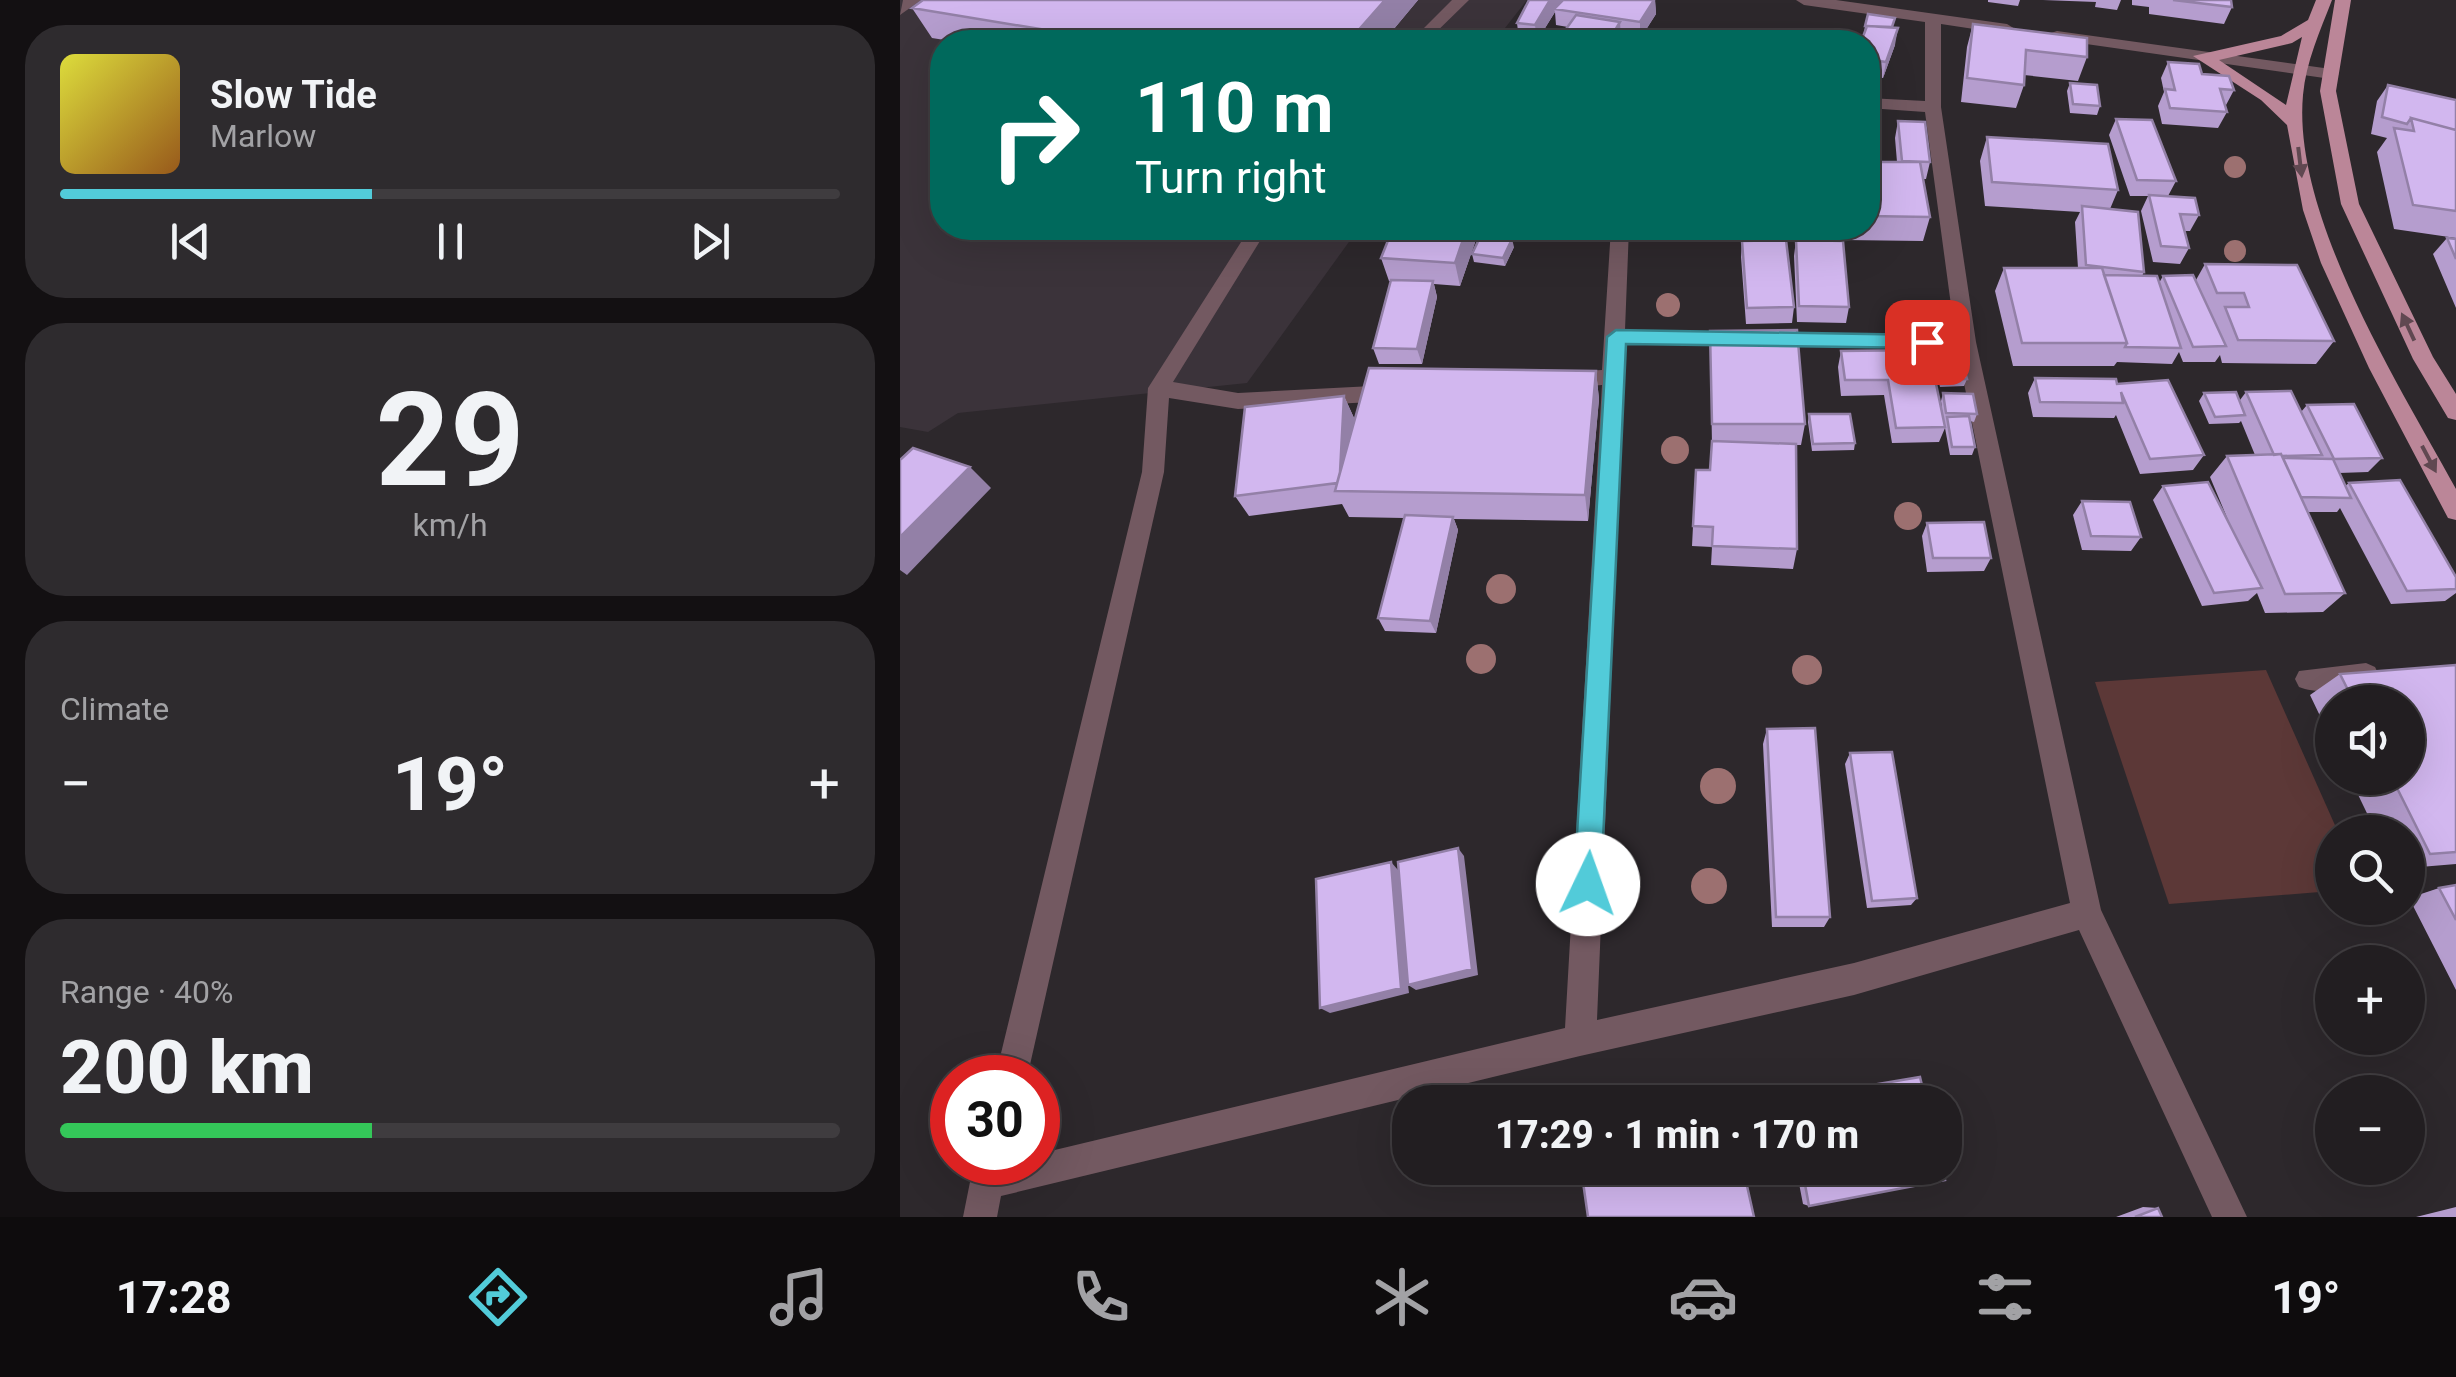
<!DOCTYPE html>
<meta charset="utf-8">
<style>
body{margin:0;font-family:Roboto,sans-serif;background:#2e2b2e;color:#f1f3f6;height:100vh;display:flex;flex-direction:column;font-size:38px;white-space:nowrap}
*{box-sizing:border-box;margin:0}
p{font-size:32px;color:#a2a2a5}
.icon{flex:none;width:55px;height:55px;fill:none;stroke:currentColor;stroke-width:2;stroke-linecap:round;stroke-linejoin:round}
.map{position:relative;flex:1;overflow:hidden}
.sheet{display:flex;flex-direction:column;gap:25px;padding:25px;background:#131012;width:900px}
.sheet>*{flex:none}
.hud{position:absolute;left:30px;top:30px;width:950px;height:210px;border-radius:40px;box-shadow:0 10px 40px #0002,0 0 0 2px #3f3c3f;background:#00695c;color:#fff;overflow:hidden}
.controls{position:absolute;left:1415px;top:685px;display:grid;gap:20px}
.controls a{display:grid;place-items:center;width:110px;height:110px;border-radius:50%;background:#221e21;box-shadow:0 10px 40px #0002,0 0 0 2px #3f3c3f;font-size:50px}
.speed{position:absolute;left:30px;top:1055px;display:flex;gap:20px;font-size:50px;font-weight:700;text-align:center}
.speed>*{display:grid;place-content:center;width:130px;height:130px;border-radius:50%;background:#221e21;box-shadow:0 10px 40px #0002,0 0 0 2px #3f3c3f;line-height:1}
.speed .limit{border:15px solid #d22;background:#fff;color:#111}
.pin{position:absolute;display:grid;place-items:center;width:85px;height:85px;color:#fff;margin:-42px;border-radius:20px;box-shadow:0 5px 15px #0006}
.me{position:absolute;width:110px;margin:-55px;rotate:3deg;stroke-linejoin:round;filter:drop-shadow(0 0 8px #0008)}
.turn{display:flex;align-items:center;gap:35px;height:210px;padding:0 40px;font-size:45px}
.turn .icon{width:130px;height:130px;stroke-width:2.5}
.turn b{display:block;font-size:70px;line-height:85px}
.big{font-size:75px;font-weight:800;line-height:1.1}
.sheet .widget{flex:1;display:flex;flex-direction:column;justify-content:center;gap:15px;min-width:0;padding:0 35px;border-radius:40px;background:#2e2b2e}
.sheet .dial{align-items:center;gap:0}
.dial b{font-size:130px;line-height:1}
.song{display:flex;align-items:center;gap:30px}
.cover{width:120px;height:120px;border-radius:15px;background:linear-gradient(135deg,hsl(60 70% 55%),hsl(30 70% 35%))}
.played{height:10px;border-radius:5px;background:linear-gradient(90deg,#52cbd9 40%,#3f3c3f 40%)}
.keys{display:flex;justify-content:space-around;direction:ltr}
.heat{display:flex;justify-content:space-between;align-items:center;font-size:55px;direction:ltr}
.charge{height:15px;border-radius:8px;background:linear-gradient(90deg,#34c759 40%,#3f3c3f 0)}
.trip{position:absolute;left:492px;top:1085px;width:570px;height:100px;border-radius:40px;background:#221e21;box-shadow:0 10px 40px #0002,0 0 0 2px #3f3c3f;font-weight:800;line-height:100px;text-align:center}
.tab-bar{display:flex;height:160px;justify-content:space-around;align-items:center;background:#0e0c0d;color:#a2a2a5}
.tab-bar .icon{width:70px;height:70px}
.tab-bar .selected{color:#52cbd9}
.tab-bar b{font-size:45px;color:#f1f3f6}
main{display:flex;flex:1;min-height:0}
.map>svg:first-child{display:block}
</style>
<main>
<section class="sheet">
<div class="widget">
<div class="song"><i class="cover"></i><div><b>Slow Tide</b><p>Marlow</p></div></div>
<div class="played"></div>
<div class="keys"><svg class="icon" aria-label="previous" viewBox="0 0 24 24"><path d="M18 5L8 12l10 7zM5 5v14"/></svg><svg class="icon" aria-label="pause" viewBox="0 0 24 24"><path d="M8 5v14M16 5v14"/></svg><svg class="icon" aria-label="next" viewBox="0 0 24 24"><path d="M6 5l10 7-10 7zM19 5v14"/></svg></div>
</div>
<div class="widget dial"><b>29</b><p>km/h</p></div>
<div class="widget"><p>Climate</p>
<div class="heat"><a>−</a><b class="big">19°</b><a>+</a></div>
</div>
<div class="widget"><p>Range · 40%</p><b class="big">200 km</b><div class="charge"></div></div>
</section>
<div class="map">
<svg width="1556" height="1217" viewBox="0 0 1556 1217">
<rect width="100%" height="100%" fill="#2d282c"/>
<path fill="#3b333a" d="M0,0H627L594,42H42V228H459L347,383L58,413L28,432L0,427Z"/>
<path fill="#5c3837" d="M1366,670L1438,832H1432V891L1269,904L1195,682Z"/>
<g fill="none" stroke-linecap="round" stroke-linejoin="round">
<path fill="#735961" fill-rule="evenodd" d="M3,0H21L0,15Z
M552,0H569L526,42H510Z
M896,0H936L1107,24L1115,29L1107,34L1041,24V107L1076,342L1201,910L1347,1217H1312L1179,930L954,995L680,1056L101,1196L97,1217H63L74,1162H138V1154L665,1028L702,385L666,388L655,380L666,372L702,370L711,228H729L725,330L1055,335L1025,112L968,108V98L1025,101V22L904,5ZM725,344L1057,349L1170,903L954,963L697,1020Z
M1157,31L1431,69L1439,74L1431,79L1151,39V33Z
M350,228H368L273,382L338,393L492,385L503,393L492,401L338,409L269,398L264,472L127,1078H95L242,472L248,388Z
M1466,663L1475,667L1479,675L1475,683C1456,691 1418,695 1399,687L1395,679L1399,671Z"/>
<path fill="#bb8698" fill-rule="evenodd" d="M1416,0H1432C1420,31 1406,62 1403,95C1392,216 1499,385 1556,489V520L1548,518L1469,368L1421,263L1403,210L1387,125L1361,100L1293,56L1381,36L1408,20ZM1402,37L1386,105L1319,60L1392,43Z
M1435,0H1451L1436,91L1459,204L1533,357L1556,394V420L1548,418L1513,359L1441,204L1420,91Z"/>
</g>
<g fill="#9c7070">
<circle cx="1335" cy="167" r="11"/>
<circle cx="1335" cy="251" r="11"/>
<circle cx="768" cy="305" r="12"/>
<circle cx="775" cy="450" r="14"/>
<circle cx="1008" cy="516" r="14"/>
<circle cx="601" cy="589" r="15"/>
<circle cx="581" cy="659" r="15"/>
<circle cx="907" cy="670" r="15"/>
<circle cx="818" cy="786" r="18"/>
<circle cx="809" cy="886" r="18"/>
</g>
<path fill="#b59dce" d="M518,0L483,42H57L32,38L12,8Z
M629,0H662L659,4L663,0H755L756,14L740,39L721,36L718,42H667L666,29L668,27L656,25L655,12L637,41L619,39L617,23Z
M1088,0H1120L1118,6L1088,2Z
M1143,0H1221L1217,10L1195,7L1196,2Z
M1232,0H1331L1332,7L1324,24L1249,14V7L1232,5Z
M1073,24L1187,57L1178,81L1124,75V85L1116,108L1061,102L1067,47Z
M965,26L993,28L995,45L983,78L968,76V42L964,34Z
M1268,62L1302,74L1334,90L1325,107L1327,112L1318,128L1262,124L1258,106L1264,92L1261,78Z
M1170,83L1200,106L1197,115L1170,113L1167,91Z
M1488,85L1556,100V238L1494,229L1477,152L1487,138L1471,134L1477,101Z
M1216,119L1276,181L1268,196L1299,215L1290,231H1284L1289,248L1280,264L1253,262L1241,211L1248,196H1230L1209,135Z
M998,121L1030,162L1026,179H1023L1030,217L1023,241L944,240L942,228H968V162H997L995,138Z
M1087,137L1218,190L1210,209L1244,272L1242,276L1259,283L1263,276L1296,280L1305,264L1434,341L1416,364L1322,363L1320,355L1315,362H1283L1279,352L1272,364L1217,362L1214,366H1113L1095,291L1104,268H1178L1175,222L1180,212L1085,206L1080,161Z
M493,228H580L560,286L534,284L537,297L522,364H479L473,348L491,281H489L481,258Z
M769,228H833V239L770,240Z
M852,228H878L877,237L854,238Z
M902,228H933L931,239H902Z
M1547,238L1556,239V308L1533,254Z
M896,240L949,307L946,323L897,322L894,256Z
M842,241L894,307L892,323L846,324L841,257Z
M614,247L605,266L574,262L572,254Z
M810,331L905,424L901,445H896L897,549L893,569L811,565L812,547L792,546L793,526L810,470L812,445Z
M1029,350L1043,418L1041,401L1043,393L1077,414L1074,422L1070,421L1075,447L1072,455H1050L1045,428L1039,442L992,443L984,395L941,396L938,367L941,351Z
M1037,362L1067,379L1064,386L1040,387L1035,369Z
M696,371L699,399L688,521L554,519L558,530L536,633L485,631L478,618L504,518L449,517L442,504L349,516L335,496L444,396L454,418V422Z
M1135,378L1217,384L1304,455L1293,470L1240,474L1216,415L1214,418L1133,417L1128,393Z
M1346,392L1401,412L1407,405L1482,458L1468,472L1439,473L1445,486L1449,483L1556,577V593L1545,601L1491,604L1440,508L1437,512H1407L1445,593L1423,612L1365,613L1357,593L1348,601L1302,606L1253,500L1263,486L1331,527L1310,477L1327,456L1355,455L1341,421L1339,423L1309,424L1299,401L1304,393L1340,400Z
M909,414L955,443L954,450L912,451L908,422Z
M1182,501L1241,537L1231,551L1182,550L1173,515Z
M1027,523L1091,558L1084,571L1027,572L1022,536Z
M1556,665V864L1508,868V832H1476L1450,778H1508V702H1432V741L1410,695L1440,674Z
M867,729L930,917L924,927H872L863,744Z
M950,753L1017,898L1011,905L967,908L945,764Z
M1556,885V990L1509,898L1539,888Z
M896,1168H1042L909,1206L903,1204Z
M1243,1207L1258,1208L1262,1217H1216Z
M1556,1207V1217H1516Z"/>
<path fill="#9380a7" d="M485,0H518L483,42H448Z
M650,0H662L656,9H654L655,12L637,41L635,25Z
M754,0H755L756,14L740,39V22Z
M720,22L721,38L718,42H711V37Z
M998,28L995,45L983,78L986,62Z
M567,228H580L560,286L555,263Z
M612,239L614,247L605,266L603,258Z
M533,281L537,297L522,364L517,349Z
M696,371L699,399L688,521L685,495Z
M444,396L454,418L451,491L440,483Z
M70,467L91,488L7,575L0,570V537Z
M553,517L558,530L536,633L530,621Z
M558,848L564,856L578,975L516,990L508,985L509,993L430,1013L420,1008L491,862L498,870Z"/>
<path fill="#d2b7ef" stroke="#9380a7" stroke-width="2.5" d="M23,0H485L448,42H219L12,8Z
M629,0H650L635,25L617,23Z
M663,0H754L740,22L654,9Z
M1273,0H1331L1332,7Z
M968,14L995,18L992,27L965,26Z
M676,15L720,22L711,37L666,29Z
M1073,24L1187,38V57L1126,50L1124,85L1067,78Z
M967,26L998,28L986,62L968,59V42H961Z
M1268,62L1299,64L1302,74L1329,76L1334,90L1320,89L1327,112L1270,108L1265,89L1275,90Z
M1170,83L1197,85L1200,106L1173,104Z
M1488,85L1556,100V130L1511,118L1507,124L1482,117Z
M1511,118L1556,130V211L1513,205L1494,128L1514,131Z
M1216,119L1252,120L1276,181L1237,180Z
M998,121L1025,122L1030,162L1002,161Z
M1087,137L1208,144L1218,190L1092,182Z
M968,162H1020L1030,217L968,216Z
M1249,195L1295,198L1299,215L1280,214L1289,248L1261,246Z
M1182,206L1238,212L1244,272L1186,265Z
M493,228H567L555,263L481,258Z
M581,235L612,239L603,258L572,254Z
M1547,238L1556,239V259Z
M886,240L894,307L847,308L842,241Z
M896,240L943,241L949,307L899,306Z
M1305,264L1397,265L1434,341L1338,340L1325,307H1349L1344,293H1317Z
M1104,268H1202L1227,343H1122Z
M1204,275L1257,276L1281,348L1225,347L1227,343Z
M1293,275L1326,346L1293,347L1263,276Z
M491,280L533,281L517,349L473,348Z
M897,330L905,424H812L810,331Z
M1029,350L1045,427L996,428L988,380H945L941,351Z
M1062,361L1067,379L1042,380L1037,362Z
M469,368L696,371L685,495L435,491Z
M1135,378L1216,379L1217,384L1268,380L1304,455L1250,459L1221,392L1223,403L1140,402Z
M1391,391L1422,455L1382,456L1381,454L1374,455L1346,392Z
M1336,392L1345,415L1315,417L1304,393Z
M1043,393L1073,394L1077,414L1046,413Z
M444,396L440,472L437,483L335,496L345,407Z
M1454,404L1482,458L1434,459L1407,405Z
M909,414H950L955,443L913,444Z
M1069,416L1075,447H1052L1047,417Z
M812,441L896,444L897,549L812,546L813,527L793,526L796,470H810Z
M13,448L70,467L0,537V460Z
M1381,454L1445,593L1385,594L1327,456Z
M1383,458L1433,459L1451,498L1401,497Z
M1500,480L1556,577V589L1507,591L1449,483Z
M1308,482L1362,588L1314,593L1263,486Z
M1182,501L1230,502L1241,537L1191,536Z
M505,515L553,517L530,621L478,618Z
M1084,522L1091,558H1033L1027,523Z
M1556,665V852L1530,854L1492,778H1508V702H1454L1440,674Z
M915,728L930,917H876L867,729Z
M992,752L1017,898L972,901L950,753Z
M558,848L572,969L508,985L498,862Z
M491,862L501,988L420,1008L416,879Z
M1556,885V920L1539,888Z
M1020,1077L1026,1102H890L889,1099Z
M681,1168H843L854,1217H688Z
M902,1168H1042L1045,1180L909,1206Z
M1258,1208L1262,1217H1235Z"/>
<defs><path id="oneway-solid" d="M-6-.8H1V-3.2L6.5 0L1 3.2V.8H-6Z" transform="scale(2.5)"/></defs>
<g fill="#604851">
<use href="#oneway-solid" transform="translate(1400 162) rotate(83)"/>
<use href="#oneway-solid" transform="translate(1508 327) rotate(-115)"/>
<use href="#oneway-solid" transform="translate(1529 459) rotate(62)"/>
</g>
<path fill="#52cbd9" stroke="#35848d" stroke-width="2.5" d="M716,330L1027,335L1036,342L1027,348L726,344L701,884L697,893L688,897L678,893L674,884L707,337Z"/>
</svg>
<div class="controls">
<a><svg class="icon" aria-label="sound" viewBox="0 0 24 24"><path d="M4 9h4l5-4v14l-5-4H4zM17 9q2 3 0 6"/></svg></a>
<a><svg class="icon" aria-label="search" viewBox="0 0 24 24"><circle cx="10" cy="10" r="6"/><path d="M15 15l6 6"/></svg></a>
<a>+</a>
<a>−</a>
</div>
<div class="speed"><div class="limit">30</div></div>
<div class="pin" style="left:1027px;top:342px;background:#d93025"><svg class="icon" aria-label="arrive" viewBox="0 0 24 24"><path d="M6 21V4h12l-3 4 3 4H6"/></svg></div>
<svg class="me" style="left:688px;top:884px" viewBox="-20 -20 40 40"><circle r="19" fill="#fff"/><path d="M0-13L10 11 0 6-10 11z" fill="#52cbd9"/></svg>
<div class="trip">17:29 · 1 min · 170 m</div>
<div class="hud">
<div class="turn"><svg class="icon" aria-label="right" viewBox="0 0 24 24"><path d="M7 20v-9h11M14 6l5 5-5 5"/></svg><div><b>110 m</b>Turn right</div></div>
</div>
</div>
</main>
<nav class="tab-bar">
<b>17:28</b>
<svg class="icon selected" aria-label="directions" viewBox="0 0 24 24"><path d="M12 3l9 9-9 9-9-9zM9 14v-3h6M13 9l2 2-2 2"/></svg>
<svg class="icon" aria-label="music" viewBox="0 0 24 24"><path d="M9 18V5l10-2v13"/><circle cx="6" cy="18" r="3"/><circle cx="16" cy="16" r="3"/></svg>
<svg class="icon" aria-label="phone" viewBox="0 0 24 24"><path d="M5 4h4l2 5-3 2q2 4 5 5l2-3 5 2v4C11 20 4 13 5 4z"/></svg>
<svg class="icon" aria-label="climate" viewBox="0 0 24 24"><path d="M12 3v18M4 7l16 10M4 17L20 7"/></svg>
<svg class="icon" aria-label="car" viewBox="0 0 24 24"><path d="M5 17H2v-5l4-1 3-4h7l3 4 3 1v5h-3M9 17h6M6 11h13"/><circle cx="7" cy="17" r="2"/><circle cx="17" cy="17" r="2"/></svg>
<svg class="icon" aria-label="filters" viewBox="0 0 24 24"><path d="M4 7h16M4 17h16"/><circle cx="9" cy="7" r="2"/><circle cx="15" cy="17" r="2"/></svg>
<b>19°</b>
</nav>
